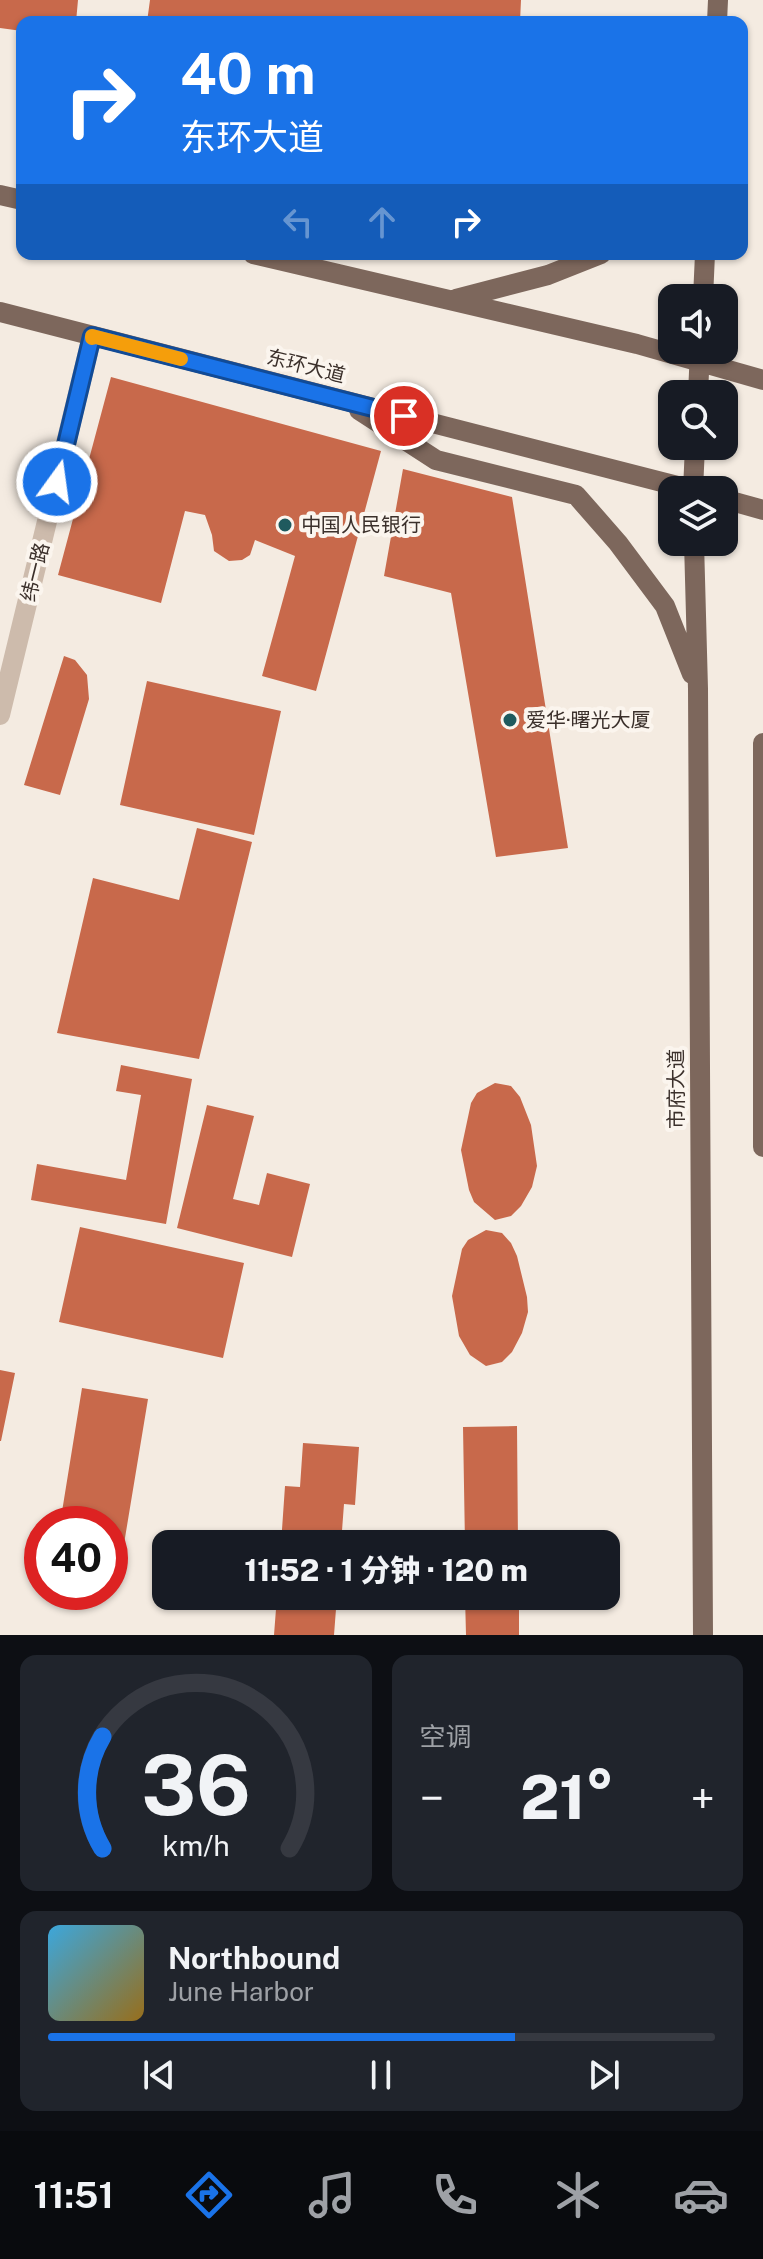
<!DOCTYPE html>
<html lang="zh">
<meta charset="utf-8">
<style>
body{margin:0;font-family:"Public Sans","Noto Sans SC",sans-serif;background:#20242c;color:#f1f3f6;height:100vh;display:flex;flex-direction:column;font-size:30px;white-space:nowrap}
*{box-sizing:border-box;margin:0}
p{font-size:26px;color:#9ea1a6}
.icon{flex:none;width:44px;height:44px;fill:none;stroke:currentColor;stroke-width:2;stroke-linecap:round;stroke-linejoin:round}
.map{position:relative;height:1635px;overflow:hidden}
.details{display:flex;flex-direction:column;gap:20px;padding:20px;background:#0d0f14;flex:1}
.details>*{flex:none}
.guide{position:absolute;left:16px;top:16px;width:732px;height:244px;border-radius:16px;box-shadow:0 2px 6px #0004;background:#1a73e8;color:#fff;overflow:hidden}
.buttons{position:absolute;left:658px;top:284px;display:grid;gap:16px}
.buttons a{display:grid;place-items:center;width:80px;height:80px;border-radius:16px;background:#171b24;box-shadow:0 2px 6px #0004;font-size:40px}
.speed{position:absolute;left:24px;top:1506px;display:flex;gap:16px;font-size:40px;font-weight:700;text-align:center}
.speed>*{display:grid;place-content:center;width:104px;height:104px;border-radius:50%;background:#171b24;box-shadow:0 2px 6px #0004;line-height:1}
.speed .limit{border:12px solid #d22;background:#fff;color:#111}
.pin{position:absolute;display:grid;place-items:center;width:68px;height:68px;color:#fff;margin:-34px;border:4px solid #fff;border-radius:50%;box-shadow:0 2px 8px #0007}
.me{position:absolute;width:88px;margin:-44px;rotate:14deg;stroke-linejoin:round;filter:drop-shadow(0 0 6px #0008)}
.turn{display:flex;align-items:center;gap:28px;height:168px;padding:0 32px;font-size:36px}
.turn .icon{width:104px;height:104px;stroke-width:2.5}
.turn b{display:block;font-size:56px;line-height:68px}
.lanes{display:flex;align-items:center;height:76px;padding:0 32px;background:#0003;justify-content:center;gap:40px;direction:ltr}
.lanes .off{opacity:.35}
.big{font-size:60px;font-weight:800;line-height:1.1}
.details .card{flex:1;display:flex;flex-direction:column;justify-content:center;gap:12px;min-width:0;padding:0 28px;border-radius:16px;background:#20242c}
.details .dial{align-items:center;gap:0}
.dial svg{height:208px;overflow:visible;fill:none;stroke:#363941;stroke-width:7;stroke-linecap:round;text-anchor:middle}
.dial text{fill:#f1f3f6;stroke:none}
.song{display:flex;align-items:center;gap:24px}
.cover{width:96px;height:96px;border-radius:12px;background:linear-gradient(135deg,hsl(200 70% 55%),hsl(40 70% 35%))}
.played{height:8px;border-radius:4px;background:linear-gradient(90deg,#1a73e8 70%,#363941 70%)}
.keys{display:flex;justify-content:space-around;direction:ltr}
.heat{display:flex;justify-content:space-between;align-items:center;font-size:44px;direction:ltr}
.details .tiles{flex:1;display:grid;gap:20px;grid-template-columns:1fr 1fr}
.card:last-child{grid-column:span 2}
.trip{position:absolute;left:152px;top:1530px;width:468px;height:80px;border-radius:16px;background:#171b24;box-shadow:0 2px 6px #0004;font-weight:800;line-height:80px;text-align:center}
.tab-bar{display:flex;height:128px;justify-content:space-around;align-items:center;background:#090b0e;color:#9ea1a6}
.tab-bar .icon{width:56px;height:56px}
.tab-bar .on{color:#1a73e8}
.tab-bar b{font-size:36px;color:#f1f3f6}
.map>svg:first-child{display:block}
</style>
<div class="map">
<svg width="763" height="1635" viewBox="0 0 763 1635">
<rect width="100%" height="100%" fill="#f4ebe1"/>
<path fill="#c8694b" d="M0,0H78L76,22H22V31L0,28Z
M150,0H521L520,22H147Z
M111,377L381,451L316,691L262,676L295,556L255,540L250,555L242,560L229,561L214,551L212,535L205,515L185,511L161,603L58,575Z
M403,469L512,497L568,848L496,857L451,593L384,576Z
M64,656L75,660L87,675L89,699L60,795L24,785Z
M147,681L281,711L254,835L120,805Z
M197,828L252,842L199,1059L57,1033L93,878L179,900Z
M121,1065L192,1079L166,1224L31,1200L37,1164L126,1180L141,1095L116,1091Z
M495,1083L511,1086L520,1097L531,1125L537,1166L532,1187L521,1206L511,1216L495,1220L474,1202L469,1190L461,1150L471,1103L477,1093Z
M207,1105L254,1116L233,1199L259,1205L267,1173L310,1184L292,1257L177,1228Z
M80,1227L244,1263L223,1358L59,1322Z
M486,1230L502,1233L511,1243L517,1256L527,1297L528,1312L522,1333L512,1352L502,1362L486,1366L470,1355L459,1336L452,1296L462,1249L468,1240Z
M0,1370L15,1373L1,1441H0Z
M82,1388L148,1399L121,1562L110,1560V1524H60Z
M517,1426L518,1544H465L463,1427Z
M303,1443L359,1447L355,1505L344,1504L341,1544H281L285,1486L300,1487Z
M277,1596H337L334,1635H274Z
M465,1596H519V1635H466Z"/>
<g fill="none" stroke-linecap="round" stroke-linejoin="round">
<path stroke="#cdbbac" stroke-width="20" d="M0,715L92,336"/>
<path stroke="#7d675c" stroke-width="20" d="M717,22L718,0
M0,195L22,200
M253,254L637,344L763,380
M703,298L705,254
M456,299L548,275L601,254
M0,312L693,490
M698,394L700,350
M359,410L436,460L576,495L618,543L665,606L692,674
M693,490L695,446
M724,499L763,510
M694,542L698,689L703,1635
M763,743V1147"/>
</g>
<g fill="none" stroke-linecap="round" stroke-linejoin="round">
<defs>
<path id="route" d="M57,482L92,336L404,416"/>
</defs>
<use href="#route" stroke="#114b97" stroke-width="20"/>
<use href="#route" stroke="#1a73e8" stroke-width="14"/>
<path stroke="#f59e0b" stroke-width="14" d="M92,338V336L181,359"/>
</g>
<g fill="#1f5a5e" stroke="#fbf5ee" stroke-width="3">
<circle cx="285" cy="525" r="8"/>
<circle cx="510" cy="720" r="8"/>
</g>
<g text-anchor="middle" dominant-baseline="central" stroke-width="8" stroke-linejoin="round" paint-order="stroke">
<g font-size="20" fill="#3b302b" stroke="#fbf5ee">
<text transform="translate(306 366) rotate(14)">东环大道</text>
<text transform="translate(35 572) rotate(-76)">纬一路</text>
<text transform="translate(676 1089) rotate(-90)">市府大道</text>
</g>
<g font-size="20" fill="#3b302b" stroke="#fbf5ee" text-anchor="start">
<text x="301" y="525">中国人民银行</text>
<text x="526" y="720">爱华·曙光大厦</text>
</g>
</g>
</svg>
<div class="buttons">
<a><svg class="icon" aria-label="sound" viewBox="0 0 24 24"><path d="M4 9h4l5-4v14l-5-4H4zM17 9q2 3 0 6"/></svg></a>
<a><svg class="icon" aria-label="search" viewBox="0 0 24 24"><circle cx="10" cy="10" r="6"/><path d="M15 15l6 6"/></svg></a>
<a><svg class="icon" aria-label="layers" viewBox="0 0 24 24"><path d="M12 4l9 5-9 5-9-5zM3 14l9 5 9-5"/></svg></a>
</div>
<div class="speed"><div class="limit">40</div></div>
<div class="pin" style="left:404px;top:416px;background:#d93025"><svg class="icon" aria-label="arrive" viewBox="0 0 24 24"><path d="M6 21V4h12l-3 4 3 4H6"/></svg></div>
<svg class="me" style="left:57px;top:482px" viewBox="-20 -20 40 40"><circle r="17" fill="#1a73e8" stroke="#fff" stroke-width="3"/><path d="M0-11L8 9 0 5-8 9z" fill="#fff"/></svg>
<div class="trip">11:52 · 1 分钟 · 120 m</div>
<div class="guide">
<div class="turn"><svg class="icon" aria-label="right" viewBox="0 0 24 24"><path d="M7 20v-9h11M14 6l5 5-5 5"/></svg><div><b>40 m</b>东环大道</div></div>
<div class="lanes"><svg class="icon off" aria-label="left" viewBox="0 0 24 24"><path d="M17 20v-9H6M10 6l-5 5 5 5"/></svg><svg class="icon off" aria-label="ahead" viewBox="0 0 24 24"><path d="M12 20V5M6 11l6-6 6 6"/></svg><svg class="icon" aria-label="right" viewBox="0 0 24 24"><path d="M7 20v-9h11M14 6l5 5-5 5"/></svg></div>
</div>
</div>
<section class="details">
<div class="tiles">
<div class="card dial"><svg viewBox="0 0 100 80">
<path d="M14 69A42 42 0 1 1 86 69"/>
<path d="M14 69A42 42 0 0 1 14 26" stroke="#1a73e8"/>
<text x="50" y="56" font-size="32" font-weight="700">36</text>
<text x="50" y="72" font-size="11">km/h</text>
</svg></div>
<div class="card"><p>空调</p>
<div class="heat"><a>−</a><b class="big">21°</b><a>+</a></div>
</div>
<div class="card">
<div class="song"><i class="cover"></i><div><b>Northbound</b><p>June Harbor</p></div></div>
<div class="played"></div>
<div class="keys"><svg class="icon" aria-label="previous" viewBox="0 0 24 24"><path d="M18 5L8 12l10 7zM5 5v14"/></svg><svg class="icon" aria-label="pause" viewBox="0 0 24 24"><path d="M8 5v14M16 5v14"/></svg><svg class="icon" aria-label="next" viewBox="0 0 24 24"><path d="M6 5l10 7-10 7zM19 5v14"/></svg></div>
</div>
</div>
</section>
<nav class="tab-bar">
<b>11:51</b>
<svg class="icon on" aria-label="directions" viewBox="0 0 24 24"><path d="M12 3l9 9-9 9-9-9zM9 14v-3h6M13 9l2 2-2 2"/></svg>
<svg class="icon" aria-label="music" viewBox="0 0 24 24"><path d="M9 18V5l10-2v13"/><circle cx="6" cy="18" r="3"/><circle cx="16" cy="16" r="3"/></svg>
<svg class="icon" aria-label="phone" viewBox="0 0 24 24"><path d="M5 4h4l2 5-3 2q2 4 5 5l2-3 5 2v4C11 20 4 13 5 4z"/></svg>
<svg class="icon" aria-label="climate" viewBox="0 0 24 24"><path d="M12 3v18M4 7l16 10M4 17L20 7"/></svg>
<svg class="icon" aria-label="car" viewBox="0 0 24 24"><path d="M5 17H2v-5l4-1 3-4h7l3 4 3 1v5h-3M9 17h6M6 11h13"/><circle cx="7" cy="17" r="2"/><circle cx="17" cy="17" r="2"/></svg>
</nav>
